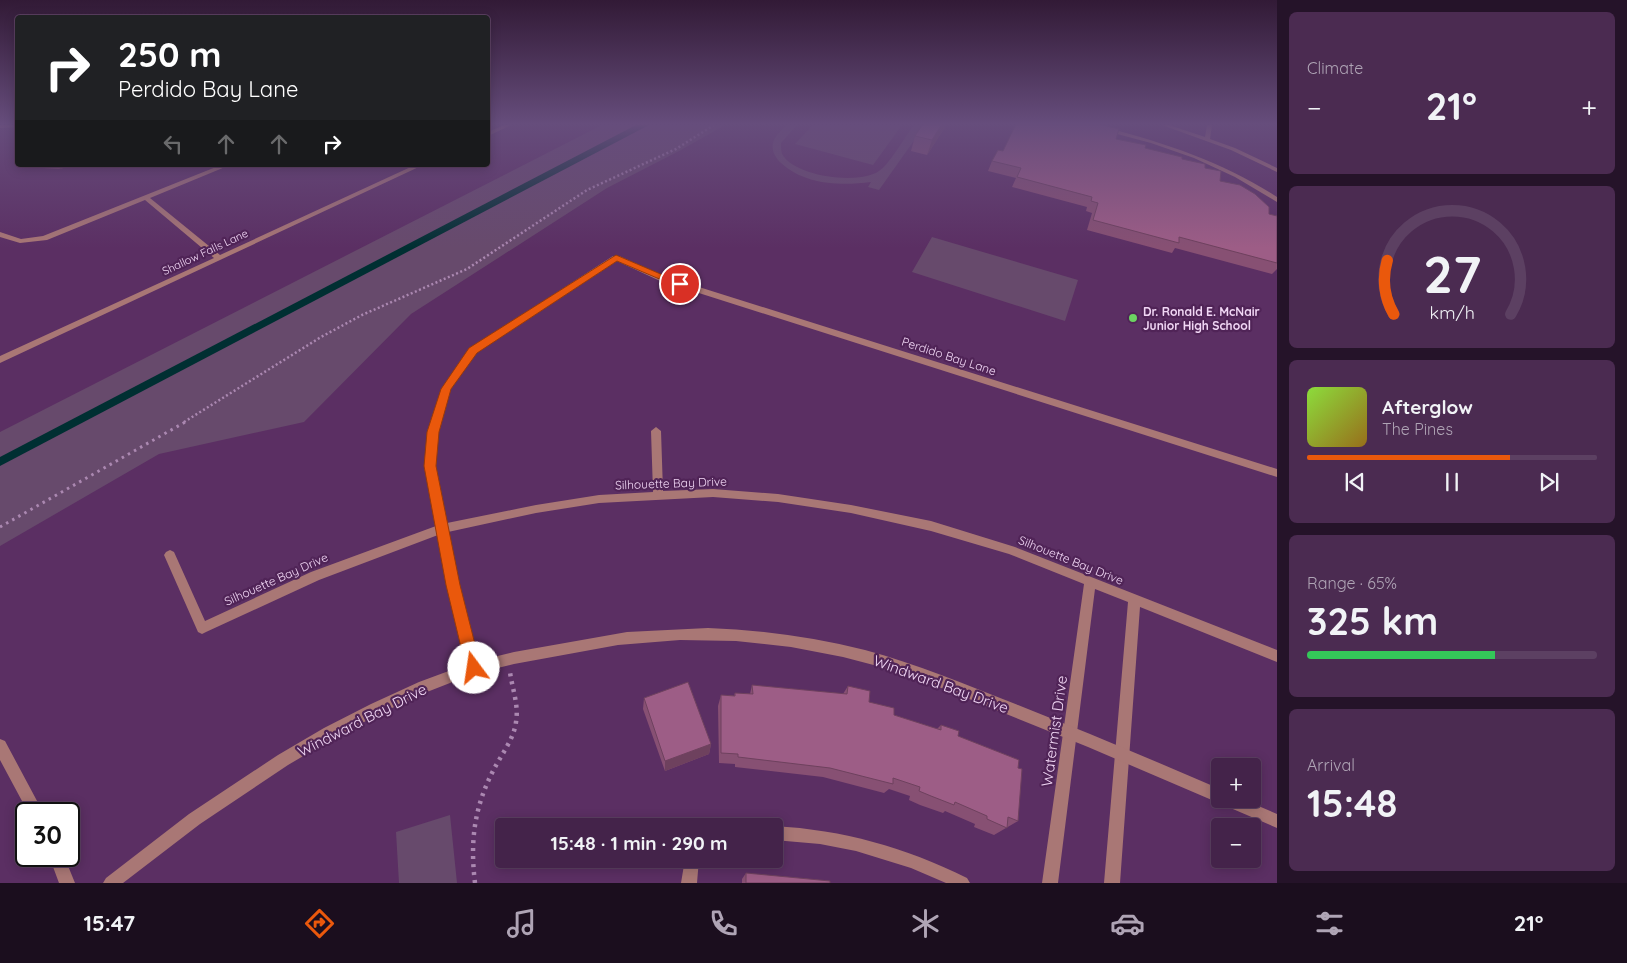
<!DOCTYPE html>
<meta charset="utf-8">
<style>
body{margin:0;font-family:Quicksand,sans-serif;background:#4b2b51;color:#f1f3f6;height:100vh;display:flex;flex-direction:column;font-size:19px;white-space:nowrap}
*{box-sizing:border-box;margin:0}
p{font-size:16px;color:#afa4b5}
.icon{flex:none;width:28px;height:28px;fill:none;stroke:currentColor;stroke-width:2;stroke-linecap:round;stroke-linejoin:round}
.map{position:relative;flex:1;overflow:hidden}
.panel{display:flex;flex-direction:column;gap:12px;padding:12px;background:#251329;width:350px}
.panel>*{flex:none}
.guide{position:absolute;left:15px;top:15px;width:475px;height:152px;border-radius:5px;box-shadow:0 2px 12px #0003,0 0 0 1px #5c4062;background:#202124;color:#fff;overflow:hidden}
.tools{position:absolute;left:1211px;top:758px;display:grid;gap:10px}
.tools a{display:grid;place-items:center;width:50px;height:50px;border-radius:5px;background:#44234a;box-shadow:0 2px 12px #0003,0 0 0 1px #5c4062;font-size:25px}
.speed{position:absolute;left:15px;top:802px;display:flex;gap:10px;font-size:25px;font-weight:700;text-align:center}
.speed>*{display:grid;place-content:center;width:65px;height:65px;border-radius:50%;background:#44234a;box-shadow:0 2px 12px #0003,0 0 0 1px #5c4062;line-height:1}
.speed .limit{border:2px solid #111;border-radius:8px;background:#fff;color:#111}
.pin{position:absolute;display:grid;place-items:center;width:42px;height:42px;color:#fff;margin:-21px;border:2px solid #fff;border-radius:50%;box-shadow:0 1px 5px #0007}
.me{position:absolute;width:55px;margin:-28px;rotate:346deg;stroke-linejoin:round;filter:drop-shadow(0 0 4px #0008)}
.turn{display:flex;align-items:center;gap:18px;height:105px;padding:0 20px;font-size:22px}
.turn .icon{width:65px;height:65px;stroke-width:2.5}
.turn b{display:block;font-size:35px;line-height:42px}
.lanes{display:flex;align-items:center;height:48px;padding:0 20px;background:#0003;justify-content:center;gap:25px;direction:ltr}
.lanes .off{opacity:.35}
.big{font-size:38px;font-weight:700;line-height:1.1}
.panel .card{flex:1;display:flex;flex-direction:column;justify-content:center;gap:8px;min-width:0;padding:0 18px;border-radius:8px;background:#4b2b51}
.panel .dial{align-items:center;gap:0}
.dial svg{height:130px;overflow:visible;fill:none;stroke:#5c4062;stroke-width:7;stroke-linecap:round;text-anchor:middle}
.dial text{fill:#f1f3f6;stroke:none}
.song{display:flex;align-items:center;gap:15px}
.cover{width:60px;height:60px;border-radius:8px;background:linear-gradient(135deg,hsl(90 70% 55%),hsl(40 70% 35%))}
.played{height:5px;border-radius:2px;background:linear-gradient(90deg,#ea580c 70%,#5c4062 70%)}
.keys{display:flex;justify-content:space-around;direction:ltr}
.heat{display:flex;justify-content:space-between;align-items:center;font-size:28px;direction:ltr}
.charge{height:8px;border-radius:4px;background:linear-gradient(90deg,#34c759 65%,#5c4062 0)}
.trip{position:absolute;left:495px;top:818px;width:288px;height:50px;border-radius:5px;background:#44234a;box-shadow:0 2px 12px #0003,0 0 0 1px #5c4062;font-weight:700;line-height:50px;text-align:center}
.tab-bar{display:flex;height:80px;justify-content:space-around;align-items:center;background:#1b0e1e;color:#afa4b5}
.tab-bar .icon{width:35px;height:35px}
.tab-bar .selected{color:#ea580c}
.tab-bar b{font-size:22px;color:#f1f3f6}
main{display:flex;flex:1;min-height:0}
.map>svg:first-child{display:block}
</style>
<main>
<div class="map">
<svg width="1277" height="883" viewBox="0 0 1277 883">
<rect width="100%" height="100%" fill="#5b2f63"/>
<path fill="#674a6c" d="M602,125H725L681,150L607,188L411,314L304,422L159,454L0,546V432Z
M787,125H797L781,143C781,147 781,151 782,154C795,177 859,185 879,171C889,165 906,135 914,125H925L879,190L868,187L871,182C841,186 805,185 781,163C776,158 771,151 773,143C775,135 782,130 787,125Z
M813,125H902L873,165L795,144Z
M932,237L1078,280L1065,321L912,272Z
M450,815L457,883H399L396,832Z"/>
<path fill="#002f32" d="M636,125H649L0,466V457Z"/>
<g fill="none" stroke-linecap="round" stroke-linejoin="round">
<path stroke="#ab88b1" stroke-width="2.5" stroke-dasharray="2 2.5" stroke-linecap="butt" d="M184,422L321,337L362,315L467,269L587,190L676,149L714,125"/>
<path stroke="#ab88b1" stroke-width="3" stroke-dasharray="2.5 4.5" stroke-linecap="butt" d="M0,527L187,421"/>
<path stroke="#ab88b1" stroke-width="4.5" stroke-dasharray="3 5" stroke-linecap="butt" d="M475,883C470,842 474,808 493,771C501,755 514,739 516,722C519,705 512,688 510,672"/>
<path fill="#a97775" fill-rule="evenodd" d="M1162,125H1169L1205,137L1207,125H1212L1210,139L1235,148L1277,168V172L1231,150Z
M1108,128C1168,144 1225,163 1277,197V202L1235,177L1194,158L1151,143L1106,131L1105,130Z"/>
<path fill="#a97775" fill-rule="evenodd" d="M0,125H18V127L0,128Z
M504,125H511L488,136V132Z
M221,165H230L150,198L220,255L415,165H423L0,363V356L214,258L145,200L47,240L20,243L0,237V232L21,239L43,236Z
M613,256H619L664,276L1277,469V477L658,280L617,261L476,353L450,390L438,432L435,466L447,523L536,505L599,495L653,492L651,431L656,427L661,431L663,491L713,489L778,494L851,505L931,521L1015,547L1277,650V662L1140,607L1120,883H1104L1128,602L1095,589L1058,883H1042L1084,584L1009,554L931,531L851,513L778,502L713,497L599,503L536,513L448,532L459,585L479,668L477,672L473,674L469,672L467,668L447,585L438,535L319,580L206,632L202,634L198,632L164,555L166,552L170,550L174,552L205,621L311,572L436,526L425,466L428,432L443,387L470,349Z
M773,826H774C844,830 904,847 967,878L970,883H946L911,868L856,851L820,844L774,840Z
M685,859H699L697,883H681Z"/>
<path fill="#a97775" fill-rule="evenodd" d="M708,628C761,630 813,637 865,650C917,664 967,685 1018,705C1086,732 1153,760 1220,789V799H1242L1277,814V828L1088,747L947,690L885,668L843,657L791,647L736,641L680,640L618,645L514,664L473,674L427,692L381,713L334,738L288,765L200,824L123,883H103L106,878L189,814L278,755L324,728L371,704L419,682L473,662L514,652L627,632Z
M0,739L5,741L44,814H29L0,760Z
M49,856H64L75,883H59Z"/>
</g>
<path fill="#875073" d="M947,124L927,155L911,151L915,136Z
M1116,139L1145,148L1182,159L1205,168L1220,181L1269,214L1277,216V269L1272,274L1175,248L1172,253L1087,230L1092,213L1086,211L1087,207L1012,187L1016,178L988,171L992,161L1003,151Z
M40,165H76L70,166L60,169L42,168Z
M752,685L843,694L848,686L869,702L894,715L937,729L941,725L958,736L1018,768V821L994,835L974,827L975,824L945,811L943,813L920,805L909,800L910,796L889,789L884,793L823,777L735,767V764L719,763L718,706L721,695L734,696L735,693L750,694Z
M644,698L711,744L709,754L665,771L643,709Z
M746,873L830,883H742V879Z"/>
<path fill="#6e415e" d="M942,124H947L927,155L932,140Z
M57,165H76L70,166L60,169Z
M711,744L709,754L665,771V761Z"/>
<path fill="#9d5d86" stroke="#6e415e" d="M923,124H942L932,140L915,136Z
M1016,124H1099L1119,129L1116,139L1146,145L1145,148L1182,157V159L1205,164V168L1221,171L1220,181L1240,185L1255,194L1269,207V214L1277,216V263L1179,237V243L1093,220L1098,203L1091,201L1092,197L1017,177L1021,168L992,161L998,150L1003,151Z
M688,682L711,744L665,761L644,698Z
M752,685L847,694L848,686L870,691L869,702L894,708V715L941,730V725L959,731L958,736L1019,760L1018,768L1022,769L1018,821L1008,817L1007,828L987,819V816L955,802L954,805L931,796L919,791L920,787L893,778V784L830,768L738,757V754L721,753V695L735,696V693L753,694Z
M746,873L830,881V883H746Z"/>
<linearGradient id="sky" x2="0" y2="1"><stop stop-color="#321a36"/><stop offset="0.5" stop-color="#664d7c"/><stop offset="1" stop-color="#664d7c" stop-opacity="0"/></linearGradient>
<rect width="1277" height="248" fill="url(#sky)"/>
<path fill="#ea580c" stroke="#983908" d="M616,255L684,284L680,287L676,286L617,261L477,353L451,389L439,432L436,466L460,585L481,668L479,673L474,675L468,673L466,668L446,585L424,466L427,432L441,389L469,348Z"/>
<circle fill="#6cd362" stroke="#502457" stroke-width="2" cx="1133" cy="318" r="5"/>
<g text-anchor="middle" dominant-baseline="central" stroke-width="4.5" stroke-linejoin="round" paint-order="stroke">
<g font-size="11" fill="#f1d7f5" stroke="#502457">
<text transform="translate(205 252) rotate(-25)">Shallow Falls Lane</text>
</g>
<g font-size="12" font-weight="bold" fill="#f1d7f5" stroke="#502457" text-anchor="start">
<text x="1143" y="311">Dr. Ronald E. McNair<tspan x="1143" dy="14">Junior High School</tspan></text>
</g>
<g font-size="12" fill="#f1d7f5" stroke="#502457">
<text transform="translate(949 356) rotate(18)">Perdido Bay Lane</text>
<text transform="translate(671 483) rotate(-2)">Silhouette Bay Drive</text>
<text transform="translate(1071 560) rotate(22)">Silhouette Bay Drive</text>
<text transform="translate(276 579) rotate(-24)">Silhouette Bay Drive</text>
</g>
<g font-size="15" fill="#f1d7f5" stroke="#502457">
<text transform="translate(941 684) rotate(20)">Windward Bay Drive</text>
<text transform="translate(362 720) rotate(-27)">Windward Bay Drive</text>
<text transform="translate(1054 731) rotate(-82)">Watermist Drive</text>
</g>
</g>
</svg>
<div class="tools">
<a>+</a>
<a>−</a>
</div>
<div class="speed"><div class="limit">30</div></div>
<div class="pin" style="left:680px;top:284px;background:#d93025"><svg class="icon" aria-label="arrive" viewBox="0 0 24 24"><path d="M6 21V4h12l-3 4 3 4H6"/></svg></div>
<svg class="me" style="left:474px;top:668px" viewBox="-20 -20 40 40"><circle r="19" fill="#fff"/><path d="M0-13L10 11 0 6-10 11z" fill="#ea580c"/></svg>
<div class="trip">15:48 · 1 min · 290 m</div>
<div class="guide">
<div class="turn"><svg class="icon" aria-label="right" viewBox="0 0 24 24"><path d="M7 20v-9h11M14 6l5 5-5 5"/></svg><div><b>250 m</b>Perdido Bay Lane</div></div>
<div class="lanes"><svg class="icon off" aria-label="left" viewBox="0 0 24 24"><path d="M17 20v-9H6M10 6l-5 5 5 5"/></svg><svg class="icon off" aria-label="ahead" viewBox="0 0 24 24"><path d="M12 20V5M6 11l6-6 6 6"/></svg><svg class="icon off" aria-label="ahead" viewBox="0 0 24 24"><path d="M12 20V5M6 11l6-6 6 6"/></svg><svg class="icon" aria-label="right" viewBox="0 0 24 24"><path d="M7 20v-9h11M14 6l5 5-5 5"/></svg></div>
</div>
</div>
<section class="panel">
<div class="card"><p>Climate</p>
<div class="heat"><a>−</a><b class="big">21°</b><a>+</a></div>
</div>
<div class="card dial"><svg viewBox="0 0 100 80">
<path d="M14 69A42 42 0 1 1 86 69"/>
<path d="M14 69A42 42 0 0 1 10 36" stroke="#ea580c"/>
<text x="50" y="56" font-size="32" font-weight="700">27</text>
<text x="50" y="72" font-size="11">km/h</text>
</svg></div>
<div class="card">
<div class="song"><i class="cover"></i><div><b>Afterglow</b><p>The Pines</p></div></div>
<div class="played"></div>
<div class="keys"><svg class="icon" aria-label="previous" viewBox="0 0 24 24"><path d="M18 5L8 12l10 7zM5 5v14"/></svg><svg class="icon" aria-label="pause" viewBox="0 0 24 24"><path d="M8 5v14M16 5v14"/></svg><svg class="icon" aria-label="next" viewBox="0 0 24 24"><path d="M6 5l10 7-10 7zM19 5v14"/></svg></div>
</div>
<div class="card"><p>Range · 65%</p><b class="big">325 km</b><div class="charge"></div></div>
<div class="card"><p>Arrival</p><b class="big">15:48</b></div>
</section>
</main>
<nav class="tab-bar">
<b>15:47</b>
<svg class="icon selected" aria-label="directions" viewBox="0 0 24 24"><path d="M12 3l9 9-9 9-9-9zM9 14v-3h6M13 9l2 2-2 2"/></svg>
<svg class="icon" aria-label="music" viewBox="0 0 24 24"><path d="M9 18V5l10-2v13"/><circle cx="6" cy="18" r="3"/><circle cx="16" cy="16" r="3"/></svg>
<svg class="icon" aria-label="phone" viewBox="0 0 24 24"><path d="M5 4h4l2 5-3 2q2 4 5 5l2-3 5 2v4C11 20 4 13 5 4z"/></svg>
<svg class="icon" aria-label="climate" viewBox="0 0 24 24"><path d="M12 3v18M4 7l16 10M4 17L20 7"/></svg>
<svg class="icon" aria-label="car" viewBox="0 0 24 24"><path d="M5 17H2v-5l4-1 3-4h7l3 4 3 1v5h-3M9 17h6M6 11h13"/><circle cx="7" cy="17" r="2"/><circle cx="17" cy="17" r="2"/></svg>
<svg class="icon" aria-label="filters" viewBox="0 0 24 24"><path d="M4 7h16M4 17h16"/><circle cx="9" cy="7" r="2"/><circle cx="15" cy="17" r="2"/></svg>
<b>21°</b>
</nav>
